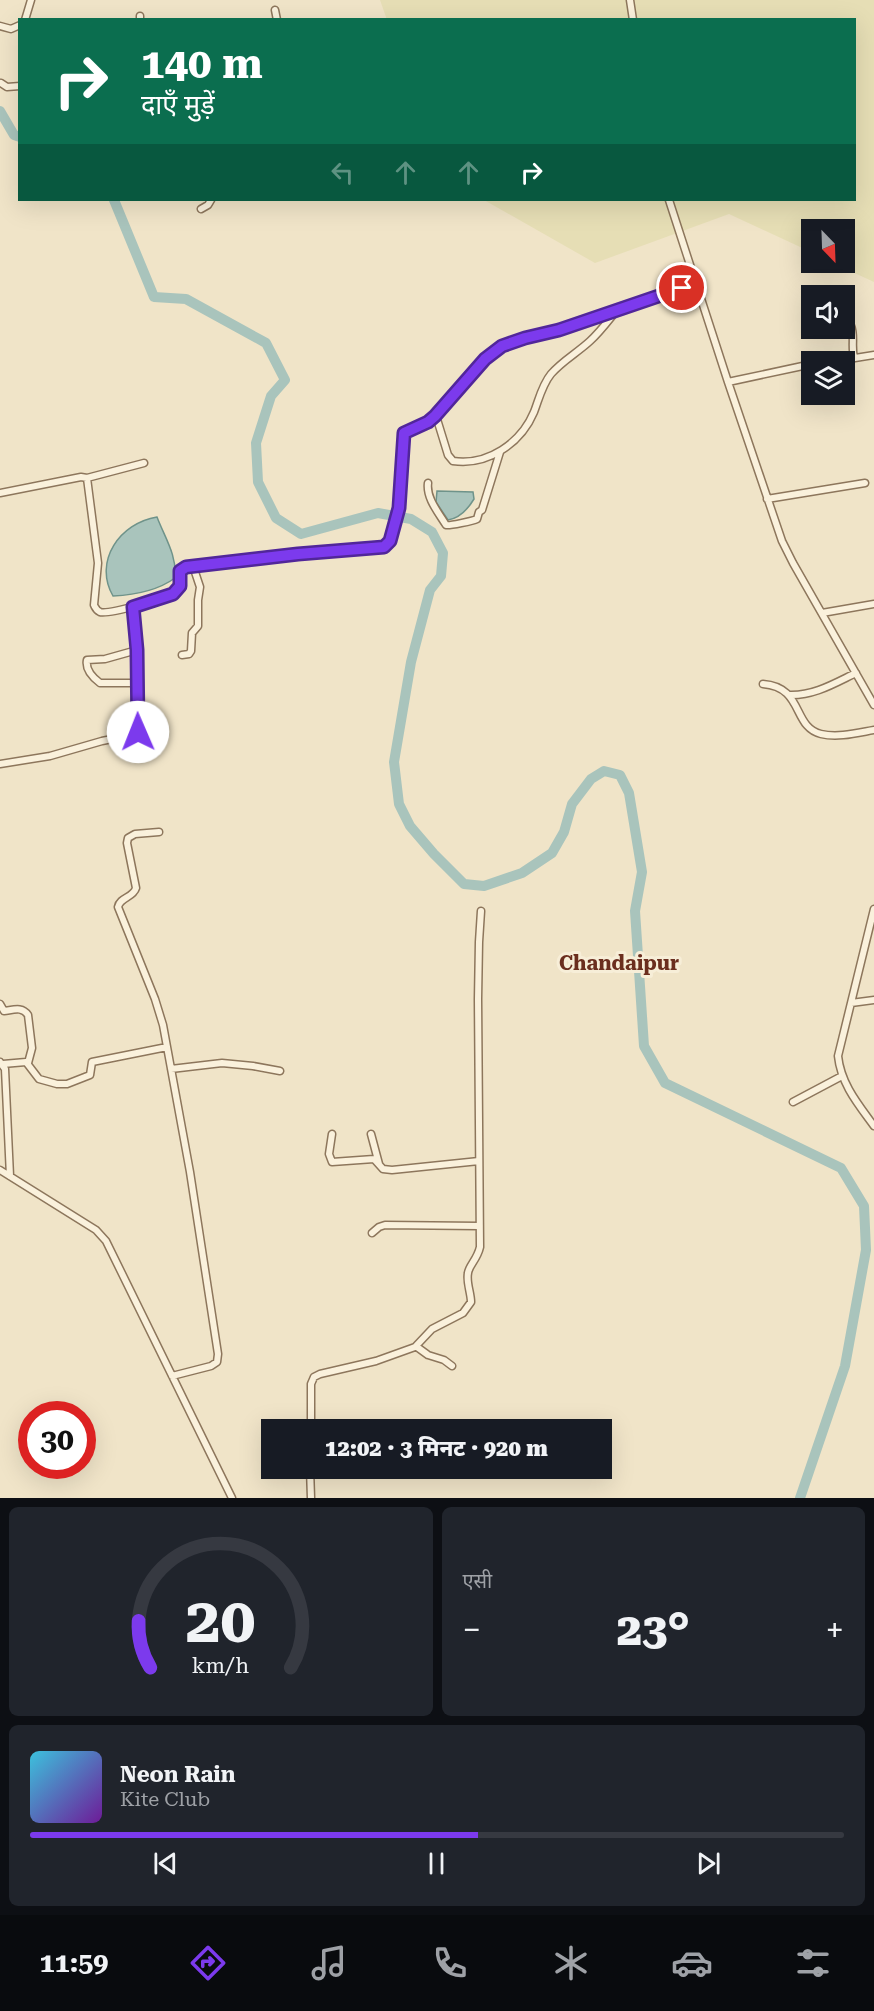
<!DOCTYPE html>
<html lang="hi">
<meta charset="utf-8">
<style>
body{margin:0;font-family:"Roboto Serif","Noto Sans Devanagari",serif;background:#20242c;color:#f1f3f6;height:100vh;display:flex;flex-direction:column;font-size:22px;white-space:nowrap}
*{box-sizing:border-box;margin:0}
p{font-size:20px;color:#9ea1a6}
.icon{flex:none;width:33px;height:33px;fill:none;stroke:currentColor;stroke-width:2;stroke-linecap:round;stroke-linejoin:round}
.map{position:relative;height:1498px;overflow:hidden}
.side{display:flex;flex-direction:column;gap:9px;padding:9px;background:#0d0f14;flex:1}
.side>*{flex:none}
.hud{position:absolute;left:18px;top:18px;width:838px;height:183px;border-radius:0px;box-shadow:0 6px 24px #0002;background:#0b6e4f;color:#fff;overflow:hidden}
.needle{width:39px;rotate:157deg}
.tools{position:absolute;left:801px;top:219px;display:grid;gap:12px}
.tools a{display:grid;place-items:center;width:54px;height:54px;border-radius:0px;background:#171b24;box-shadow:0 6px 24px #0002;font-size:30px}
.speed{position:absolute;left:18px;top:1401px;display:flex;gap:12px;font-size:30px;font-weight:700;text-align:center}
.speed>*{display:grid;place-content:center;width:78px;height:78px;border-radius:50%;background:#171b24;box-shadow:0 6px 24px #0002;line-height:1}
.speed .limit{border:9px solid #d22;background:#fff;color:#111}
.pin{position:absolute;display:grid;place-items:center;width:51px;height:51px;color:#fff;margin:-26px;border:3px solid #fff;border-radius:50%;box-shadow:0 2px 6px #0007}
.me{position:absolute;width:66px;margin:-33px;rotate:359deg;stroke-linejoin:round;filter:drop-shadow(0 0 4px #0008)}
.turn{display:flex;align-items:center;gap:21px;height:126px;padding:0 24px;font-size:27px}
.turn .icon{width:78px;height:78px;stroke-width:2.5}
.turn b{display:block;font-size:42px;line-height:51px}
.lanes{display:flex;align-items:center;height:57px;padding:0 24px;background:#0003;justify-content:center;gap:30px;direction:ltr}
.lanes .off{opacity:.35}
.big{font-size:45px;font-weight:800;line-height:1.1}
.side .tile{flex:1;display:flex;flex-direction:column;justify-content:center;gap:9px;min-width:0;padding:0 21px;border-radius:9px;background:#20242c}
.side .dial{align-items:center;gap:0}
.dial svg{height:156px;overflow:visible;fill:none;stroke:#363941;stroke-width:7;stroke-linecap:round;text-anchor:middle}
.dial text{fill:#f1f3f6;stroke:none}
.song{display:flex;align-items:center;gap:18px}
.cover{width:72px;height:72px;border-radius:9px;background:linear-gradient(135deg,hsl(190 70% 55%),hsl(280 70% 35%))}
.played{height:6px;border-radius:3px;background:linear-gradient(90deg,#7c3aed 55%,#363941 55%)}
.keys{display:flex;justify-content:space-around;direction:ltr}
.heat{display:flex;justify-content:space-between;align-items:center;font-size:33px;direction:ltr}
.side .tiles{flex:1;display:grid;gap:9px;grid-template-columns:1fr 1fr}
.tile:last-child{grid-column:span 2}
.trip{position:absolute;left:261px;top:1419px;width:351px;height:60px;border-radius:0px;background:#171b24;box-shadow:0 6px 24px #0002;font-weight:800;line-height:60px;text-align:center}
.tab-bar{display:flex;height:96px;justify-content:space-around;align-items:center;background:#090b0e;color:#9ea1a6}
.tab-bar .icon{width:42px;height:42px}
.tab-bar .current{color:#7c3aed}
.tab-bar b{font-size:27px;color:#f1f3f6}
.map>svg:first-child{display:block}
</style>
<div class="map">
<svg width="874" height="1498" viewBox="0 0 874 1498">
<rect width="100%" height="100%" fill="#f0e4c8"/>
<path fill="#e6deb5" d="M380,0H874V282L833,263L844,262V230H812L811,252L729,214L595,263L484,200H855V20H387Z"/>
<path fill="#a9c4bc" stroke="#6f938a" stroke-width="1.5" d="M437,491L473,492L474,499C468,509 460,518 448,520L436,502Z
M157,517C165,538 177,555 175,578C157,591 134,595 113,596C93,561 120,523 157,517Z"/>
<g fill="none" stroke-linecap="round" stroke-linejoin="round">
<path stroke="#a9c4bc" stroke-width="10" d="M0,111L14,135L20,137
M114,200L154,297L186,299L266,343L285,380L271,396L256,443L258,482L276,518L301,534L378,513L411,519L432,532L443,553L441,576L430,590L411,662L394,762L399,804L410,826L434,854L464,884L484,886L522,873L552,853L564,832L572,804L591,779L604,771L620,775L629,793L642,872L635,911L644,1046L665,1083L841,1168L864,1206L866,1250L845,1366L800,1498"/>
<defs>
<path id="street" d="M630,0L633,20
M275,10L277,20
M140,16V20
M25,20L31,0
M0,26L11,29L20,25
M1,83L7,87L20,86
M669,200L728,382L782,541L793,563L874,705
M201,209L208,205L211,200
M847,325L851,326C855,336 851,346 854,358
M830,362L874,355
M728,382L812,364
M436,416L448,455L453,461C488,466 521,443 534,412C539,399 542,385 551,374C562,361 577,353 590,341C600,332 608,321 617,310
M87,478L144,463
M428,483C426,498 438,512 446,525C449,526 473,521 477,519L479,512L482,510L500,452
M0,493L81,477L87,478L98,563L94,605C96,609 96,610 100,612C107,615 169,598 175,593C182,587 178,579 180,571L186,567L298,554L379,548L384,547L390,541L399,508L404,433L428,422L436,416L485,359L502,346L525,338L559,330L695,282
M767,499L865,483
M822,613L874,604
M182,655L189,654L191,651L192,633L198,626V600L200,587L193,566
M136,683H100C92,677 85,670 87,660L105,659L137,650
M763,684C804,687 792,727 821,734C838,738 857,733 874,730
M789,695C814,696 835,683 856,673
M0,764L50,756L102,741L132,735L137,732V650L133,607
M159,832L135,834L128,838L127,843L136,888C133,898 120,897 118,907L155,999L163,1025L190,1172L218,1354L217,1362L211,1366L172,1376
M874,909L838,1056C841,1084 858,1104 874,1126
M851,1003L874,1000
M0,1004L4,1011C13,1010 22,1006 28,1015L32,1048L28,1063
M0,1062L5,1069L10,1176
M3,1064L26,1062L39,1079L57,1084H67L90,1075L92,1062L167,1047
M171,1069L222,1063L253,1066L280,1071
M793,1102L842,1076
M332,1134L329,1154L332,1162L374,1159L383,1169L392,1170L479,1161
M371,1134L379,1164
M0,1170L96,1230L106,1241L232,1498
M372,1233L379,1227L385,1225L479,1226
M417,1347L428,1355L444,1360L452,1366
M311,1430V1384L314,1377L320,1374L376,1361L415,1347L432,1329L463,1313L471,1302C471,1293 466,1282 468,1273C469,1265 477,1260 480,1247L478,999L479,942L481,911
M310,1468L311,1498"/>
</defs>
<use href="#street" stroke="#8d765c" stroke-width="9"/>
<use href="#street" stroke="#faf1dc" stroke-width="6"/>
</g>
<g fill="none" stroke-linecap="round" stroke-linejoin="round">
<defs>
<path id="route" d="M138,732L137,650L133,607L173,594L180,586V571L186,567L298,554L384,547L390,541L399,508L404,433L428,422L435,416L485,359L502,346L525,338L559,330L682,288"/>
</defs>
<use href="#route" stroke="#51269a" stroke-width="15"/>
<use href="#route" stroke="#7c3aed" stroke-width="10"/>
</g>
<g text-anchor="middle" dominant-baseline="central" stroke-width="6" stroke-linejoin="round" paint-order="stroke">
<g font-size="20" font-weight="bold" fill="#6b2e1e" stroke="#f7eed8">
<text x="619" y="963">Chandaipur</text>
</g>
</g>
</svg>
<div class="tools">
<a><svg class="needle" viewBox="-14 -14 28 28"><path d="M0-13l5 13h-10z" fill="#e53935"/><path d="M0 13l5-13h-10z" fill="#9ea1a6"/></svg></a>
<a><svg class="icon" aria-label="sound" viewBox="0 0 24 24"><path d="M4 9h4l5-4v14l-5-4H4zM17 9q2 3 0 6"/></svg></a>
<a><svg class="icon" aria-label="layers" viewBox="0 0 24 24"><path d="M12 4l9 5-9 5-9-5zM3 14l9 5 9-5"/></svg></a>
</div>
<div class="speed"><div class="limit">30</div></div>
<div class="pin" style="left:682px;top:288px;background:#d93025"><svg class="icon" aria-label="arrive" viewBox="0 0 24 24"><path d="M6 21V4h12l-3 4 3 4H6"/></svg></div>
<svg class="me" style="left:138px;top:732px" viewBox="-20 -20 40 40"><circle r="19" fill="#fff"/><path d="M0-13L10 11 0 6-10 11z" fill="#7c3aed"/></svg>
<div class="trip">12:02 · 3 मिनट · 920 m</div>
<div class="hud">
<div class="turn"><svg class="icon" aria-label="right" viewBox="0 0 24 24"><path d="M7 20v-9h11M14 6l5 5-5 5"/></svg><div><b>140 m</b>दाएँ मुड़ें</div></div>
<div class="lanes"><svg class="icon off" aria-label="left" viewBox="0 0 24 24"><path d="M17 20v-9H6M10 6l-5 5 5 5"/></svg><svg class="icon off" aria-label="ahead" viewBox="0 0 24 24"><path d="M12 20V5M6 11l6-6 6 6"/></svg><svg class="icon off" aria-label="ahead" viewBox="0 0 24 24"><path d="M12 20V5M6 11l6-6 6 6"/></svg><svg class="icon" aria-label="right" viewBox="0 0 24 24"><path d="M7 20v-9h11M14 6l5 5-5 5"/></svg></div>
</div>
</div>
<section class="side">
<div class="tiles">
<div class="tile dial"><svg viewBox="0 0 100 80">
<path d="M14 69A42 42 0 1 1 86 69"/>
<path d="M14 69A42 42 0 0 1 8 45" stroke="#7c3aed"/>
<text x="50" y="56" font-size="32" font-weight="700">20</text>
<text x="50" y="72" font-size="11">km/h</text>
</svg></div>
<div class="tile"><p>एसी</p>
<div class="heat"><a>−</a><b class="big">23°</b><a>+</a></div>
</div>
<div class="tile">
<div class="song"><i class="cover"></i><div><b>Neon Rain</b><p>Kite Club</p></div></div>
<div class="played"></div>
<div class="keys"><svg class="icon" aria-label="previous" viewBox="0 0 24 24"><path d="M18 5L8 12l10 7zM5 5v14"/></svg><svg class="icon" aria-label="pause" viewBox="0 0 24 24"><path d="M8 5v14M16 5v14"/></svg><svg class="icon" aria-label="next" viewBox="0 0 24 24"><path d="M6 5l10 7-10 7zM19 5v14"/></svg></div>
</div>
</div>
</section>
<nav class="tab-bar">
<b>11:59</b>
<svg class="icon current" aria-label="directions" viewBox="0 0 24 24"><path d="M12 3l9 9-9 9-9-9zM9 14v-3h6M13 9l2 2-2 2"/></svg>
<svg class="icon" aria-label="music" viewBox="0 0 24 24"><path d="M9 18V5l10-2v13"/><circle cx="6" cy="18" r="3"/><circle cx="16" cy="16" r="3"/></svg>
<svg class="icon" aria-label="phone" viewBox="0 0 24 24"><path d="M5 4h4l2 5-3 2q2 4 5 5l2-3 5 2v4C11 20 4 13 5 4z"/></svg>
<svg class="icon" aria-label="climate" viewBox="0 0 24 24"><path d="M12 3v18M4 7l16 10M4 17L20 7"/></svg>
<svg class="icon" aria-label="car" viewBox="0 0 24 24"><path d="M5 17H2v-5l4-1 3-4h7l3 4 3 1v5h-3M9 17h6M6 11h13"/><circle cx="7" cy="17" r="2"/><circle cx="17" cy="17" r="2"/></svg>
<svg class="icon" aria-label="filters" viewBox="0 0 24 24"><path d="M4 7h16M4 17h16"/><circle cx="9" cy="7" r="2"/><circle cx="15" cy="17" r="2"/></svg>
</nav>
